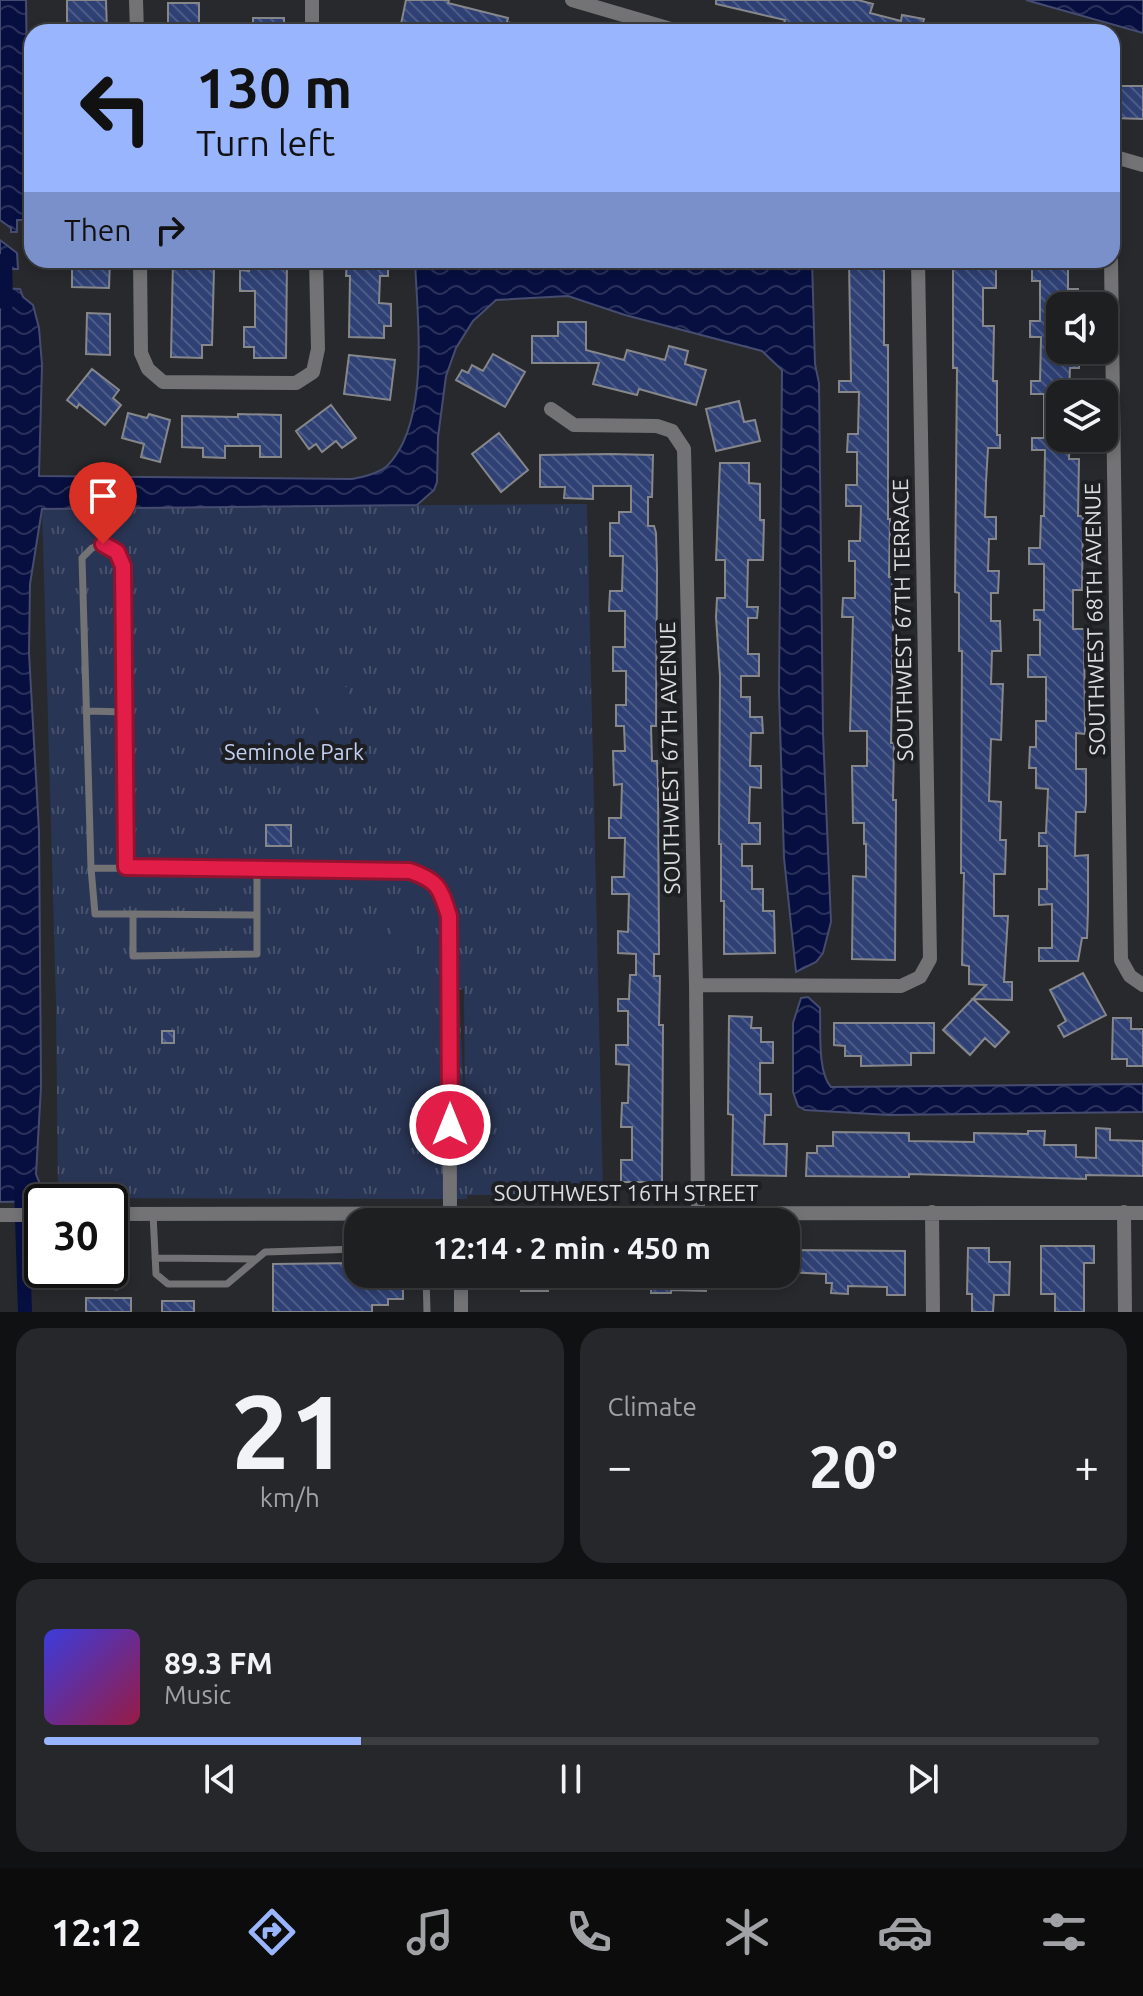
<!DOCTYPE html>
<meta charset="utf-8">
<style>
body{margin:0;font-family:Ubuntu,sans-serif;background:#26272a;color:#f1f3f6;height:100vh;display:flex;flex-direction:column;font-size:30px;white-space:nowrap}
*{box-sizing:border-box;margin:0}
p{font-size:26px;color:#a1a2a5}
.icon{flex:none;width:44px;height:44px;fill:none;stroke:currentColor;stroke-width:2;stroke-linecap:round;stroke-linejoin:round}
.map{position:relative;height:1312px;overflow:hidden}
.panel{display:flex;flex-direction:column;gap:16px;padding:16px;background:#101112;flex:1}
.panel>*{flex:none}
.guide{position:absolute;left:24px;top:24px;width:1096px;height:244px;border-radius:24px;box-shadow:0 4px 12px #0003,0 0 0 2px #3c3d3f;background:#99b5fd;color:#111;overflow:hidden}
.buttons{position:absolute;left:1046px;top:292px;display:grid;gap:16px}
.buttons a{display:grid;place-items:center;width:72px;height:72px;border-radius:16px;background:#1e1f21;box-shadow:0 4px 12px #0003,0 0 0 2px #3c3d3f;font-size:40px}
.speed{position:absolute;left:24px;top:1184px;display:flex;gap:16px;font-size:40px;font-weight:700;text-align:center}
.speed>*{display:grid;place-content:center;width:104px;height:104px;border-radius:50%;background:#1e1f21;box-shadow:0 4px 12px #0003,0 0 0 2px #3c3d3f;line-height:1}
.speed .limit{border:4px solid #111;border-radius:12px;background:#fff;color:#111}
.pin{position:absolute;display:grid;place-items:center;width:68px;height:68px;color:#fff;margin:-82px -34px;border-radius:50% 50% 50% 0;rotate:-45deg;box-shadow:0 0 8px #0007}
.pin .icon{rotate:45deg}
.me{position:absolute;width:88px;margin:-44px;rotate:0deg;stroke-linejoin:round;filter:drop-shadow(0 0 6px #0008)}
.turn{display:flex;align-items:center;gap:28px;height:168px;padding:0 40px;font-size:36px}
.turn .icon{width:104px;height:104px;stroke-width:2.5}
.turn b{display:block;font-size:56px;line-height:68px}
.then{display:flex;align-items:center;height:76px;padding:0 40px;background:#0003;gap:16px;font-size:30px}
.big{font-size:60px;font-weight:600;line-height:1.1}
.panel .widget{flex:1;display:flex;flex-direction:column;justify-content:center;gap:12px;min-width:0;padding:0 28px;border-radius:24px;background:#26272a}
.panel .dial{align-items:center;gap:0}
.dial b{font-size:104px;line-height:1}
.song{display:flex;align-items:center;gap:24px}
.cover{width:96px;height:96px;border-radius:12px;background:linear-gradient(135deg,hsl(240 70% 55%),hsl(340 70% 35%))}
.played{height:8px;border-radius:4px;background:linear-gradient(90deg,#99b5fd 30%,#3c3d3f 30%)}
.keys{display:flex;justify-content:space-around;direction:ltr}
.heat{display:flex;justify-content:space-between;align-items:center;font-size:44px;direction:ltr}
.panel .tiles{flex:1;display:grid;gap:16px;grid-template-columns:1fr 1fr}
.widget:last-child{grid-column:span 2}
.trip{position:absolute;left:344px;top:1208px;width:456px;height:80px;border-radius:24px;background:#1e1f21;box-shadow:0 4px 12px #0003,0 0 0 2px #3c3d3f;font-weight:600;line-height:80px;text-align:center}
.menu{display:flex;height:128px;justify-content:space-around;align-items:center;background:#0c0c0d;color:#a1a2a5}
.menu .icon{width:56px;height:56px}
.menu .current{color:#99b5fd}
.menu b{font-size:36px;color:#f1f3f6}
.map>svg:first-child{display:block}
</style>
<div class="map">
<svg width="1143" height="1312" viewBox="0 0 1143 1312">
<defs>
<pattern id="park-tufts" width="24" height="20" patternUnits="userSpaceOnUse" patternTransform="scale(2)"><rect width="24" height="20" fill="#293554"/><path d="M3 7l-1-3M5 7V3M7 7l1-3M15 17l-1-3M17 17v-4M19 17l1-3" fill="none" stroke="#47526c"/></pattern>
<pattern id="water-waves" width="16" height="10" patternUnits="userSpaceOnUse" patternTransform="scale(2)"><rect width="16" height="10" fill="#060f40"/><path d="M0 5q4-4 8 0t8 0" fill="none" stroke="#2a315b"/></pattern>
<pattern id="building-back-hatch" width="6" height="6" patternUnits="userSpaceOnUse" patternTransform="scale(2)"><rect width="6" height="6" fill="#2e4074"/><path d="M-1 5l2 2M0 0l6 6M5-1l2 2" fill="none" stroke="#4c5b87"/></pattern>
</defs>
<rect width="100%" height="100%" fill="#28292c"/>
<path fill="url(#park-tufts)" fill-rule="evenodd" d="M587,504L603,1194L467,1195V1199L58,1198L56,1003L42,508ZM464,989L465,1118V1119L459,990Z"/>
<path fill="#293554" d="M322,686L348,687L346,727L320,725Z
M363,919H385V966H363Z
M393,919H415V967H393Z"/>
<path fill="url(#water-waves)" stroke="#464c6f" stroke-width="2" d="M0,0H26L29,220H17V232H11V228L0,220Z
M1026,0H1143V33Z
M0,240L17,253L18,269H0Z
M415,260H812L815,364L819,383L823,733L831,922L823,953L816,962L796,972L784,858L779,692L782,370L762,351L625,315L568,296L496,300L473,321L456,348L446,376L438,437L437,482L434,490L417,505L42,509L30,584L29,653L39,831L41,1087L36,1174L43,1192L41,1201L0,1202V288L20,289L23,297L33,305L39,328L42,365L39,476L352,479C363,477 378,474 387,466C431,422 417,318 415,260Z
M808,997L820,1008C821,1029 817,1072 831,1087L1143,1084V1112L889,1115L805,1110L798,1106L793,1092V1023L801,998Z"/>
<g fill="none" stroke-linecap="round" stroke-linejoin="round">
<path stroke="#060f40" stroke-width="14" d="M0,261L5,263L6,304
M21,1184L25,1312"/>
</g>
<path fill="url(#building-back-hatch)" stroke="#86878b" stroke-width="2" d="M67,0H106L107,32H67Z
M406,0H449L448,3L508,18L507,22L532,28V32H424L425,30L401,24Z
M716,0H858L873,4L870,13L901,21L902,15L924,19L922,26L930,28L929,32H802L783,27L785,20L716,4Z
M168,3H199V32H168Z
M253,18H284V32H253Z
M1114,86H1143V119L1114,118Z
M82,260H110L109,288L72,287V266L81,267Z
M173,260H204V269H214L212,345H202V358L171,357Z
M250,260H287L286,358H254V347H244V327H255V291H240V270L249,271Z
M347,260H388V276H380L379,303L391,304V326H384V338L349,337L350,276H346Z
M849,260H884V345H888V519H890L889,577H892L893,629L891,743H894L893,800H896L895,960L852,959L853,876L866,877V844H864V823H853L852,766H867V731H850L853,617H842L843,598H855V561H849V541H860L861,506H846V485H857V452H847L848,434H858L859,392H839V381H851Z
M1032,260H1068V289H1078V306H1060V350H1079V368H1070L1069,394H1060V438H1070L1069,459H1079L1078,516H1083L1082,590H1073V629H1084L1085,734L1076,733V769H1086V803L1085,812H1076L1075,856L1088,855V910L1087,938H1082L1078,961H1039V948H1052V904L1039,905V889H1047V846H1039V833H1046L1048,789L1036,788V768H1029L1030,747H1036V721H1046V677H1028V655H1040V620H1034V610H1044V564H1029V548H1040L1041,516H1044L1045,450H1032V438H1044V394H1031V381H1040L1041,337H1030V321H1040V281H1032Z
M953,266L996,267V288H983V326H994L993,381H997V435H1000V448H988L986,482L985,517H996V539H989L988,571H999L998,593H991V621H1000L1001,651H992L991,684H1003L1001,740L991,739L989,801L1001,802L1000,840H1006L1005,874H994V916H1008L1004,982H1012V1000L973,999L1009,1032L995,1047L985,1038L970,1055L943,1030L986,985L969,984V966L962,965L964,873H961L962,651H959V593L955,592L957,368H953Z
M87,313L110,314V355L86,354Z
M558,322H586V350L624,360L627,350L665,360L669,346L688,351L685,364L706,370L696,405L639,389L637,395L593,384L599,363H532V336H558Z
M493,354L525,372L505,407L456,380L462,370L468,373L472,365L483,371Z
M349,355L395,360L390,400L344,394Z
M92,369L119,390L113,398L121,405L105,425L79,404L77,408L67,400Z
M739,401L744,422L755,420L760,441L716,451L706,409Z
M331,405L356,438L342,448L336,441L322,452L316,444L309,449L296,431Z
M128,413L147,418L149,414L170,420L160,462L141,457L144,444L122,438Z
M238,414L281,415V457H260V446H225V458L203,457V448L182,447V416L238,417Z
M499,433L528,470L501,492L472,454Z
M610,454L653,455L652,497H648V526H654L656,533L657,570L656,726H651L652,761H657L658,783L659,954H654V976H660L659,1025H663L662,1182H621V1160H632V1127H621L622,1103H628L629,1065L616,1064V1045H628V1011H618V999H629L630,975H636V954L618,953V931L628,932L629,894H612V877H624L625,838H609V818H621L622,784L614,785L613,751H625L624,726H616V705H626V671H613V647H625V611H609L610,591H622L623,556H610V523H619V512H631V486H593V499L564,498L565,487H540V455Z
M720,463H749V483L760,484V520H764L763,560H748L747,607H758L757,618H748V654H759V676H741V697H750V717H762L763,733H751L750,766H761V788L750,787L749,823H760V844H742V866H752V889H763V911H774L775,953L724,954V901H721V844H719L720,676L716,617L717,598H725V560H716Z
M266,825H291V846H266Z
M1083,973L1106,1015L1064,1037L1058,1026L1066,1021L1050,990Z
M729,1016L752,1017L751,1028H761V1042H773V1063H760V1094H771V1115H765L764,1144H787L786,1176L732,1175L733,1115L728,1114Z
M1113,1018H1131V1029H1143V1066H1127V1059H1112Z
M834,1023H934V1053H911V1065L861,1066V1056H845V1046L834,1045Z
M162,1031H174V1043H162Z
M1096,1128L1110,1129V1140L1143,1141V1176L1086,1175V1179L909,1174V1177L806,1176L807,1153H817V1146H833V1132L909,1133V1141L974,1142V1133L1028,1134V1131H1045L1044,1145H1076V1157L1096,1158Z
M1041,1246H1094V1263H1084V1312H1055V1294H1041Z
M968,1248H989V1262H1010L1009,1295H994L993,1312H972V1294H967Z
M786,1250L905,1251V1295H887V1287L848,1286V1294L831,1293L832,1283H826V1274L786,1272Z
M358,1263V1274H403V1299H388V1305H372V1312H273V1264Z
M521,1274H548V1291H521Z
M578,1274H616V1285H578Z
M651,1274H707L706,1291L671,1290V1293H651Z
M743,1274H789L788,1285L743,1284Z
M86,1298H131V1312H86Z
M162,1301H194V1312H162Z"/>
<g fill="none" stroke-linecap="round" stroke-linejoin="round">
<path stroke="#737375" stroke-width="7" d="M87,711L125,712
M126,867L123,566L117,552L103,544L92,548L82,558L91,868L410,871L430,878
M91,868L95,914H133V956L257,954V869
M133,914L257,915
M114,1214L116,1287
M153,1214L156,1274L168,1284H227L265,1252L358,1249
M155,1258L256,1259
M426,1274L427,1312"/>
<path stroke="#737375" stroke-width="14" d="M136,0L137,32
M312,0V32
M572,0L681,32
M1112,156L1143,165
M140,260L141,353L148,369L163,382L296,383L313,372L318,349L316,260
M1111,260L1121,960L1130,976L1143,985
M551,409L574,425L657,426L672,431L684,449L696,985L698,1214
M430,878L441,892L449,916L450,1214
M696,985L901,986L920,977L930,959L918,260
M932,1212L933,1312
M1124,1212L1125,1312
M110,1214L1143,1213
M0,1215H42
M461,1274V1312"/>
</g>
<g fill="none" stroke-linecap="round" stroke-linejoin="round">
<defs>
<path id="route" d="M103,544L117,552L123,566L126,867L410,871C439,881 440,888 449,916L450,1125"/>
</defs>
<use href="#route" stroke="#92132f" stroke-width="20"/>
<use href="#route" stroke="#e11d48" stroke-width="14"/>
</g>
<g text-anchor="middle" dominant-baseline="central" stroke-width="8" stroke-linejoin="round" paint-order="stroke">
<g font-size="22" fill="#dbdcde" stroke="#1e1f22">
<text transform="translate(1094 619) rotate(-91)">SOUTHWEST 68TH AVENUE</text>
<text transform="translate(902 620) rotate(-91)">SOUTHWEST 67TH TERRACE</text>
<text transform="translate(669 758) rotate(-91)">SOUTHWEST 67TH AVENUE</text>
<text x="626" y="1192">SOUTHWEST 16TH STREET</text>
</g>
<g font-size="22" fill="#c2cff1" stroke="#1e1f22">
<text x="294" y="751">Seminole Park</text>
</g>
</g>
</svg>
<div class="buttons">
<a><svg class="icon" aria-label="sound" viewBox="0 0 24 24"><path d="M4 9h4l5-4v14l-5-4H4zM17 9q2 3 0 6"/></svg></a>
<a><svg class="icon" aria-label="layers" viewBox="0 0 24 24"><path d="M12 4l9 5-9 5-9-5zM3 14l9 5 9-5"/></svg></a>
</div>
<div class="speed"><div class="limit">30</div></div>
<div class="pin" style="left:103px;top:544px;background:#d93025"><svg class="icon" aria-label="arrive" viewBox="0 0 24 24"><path d="M6 21V4h12l-3 4 3 4H6"/></svg></div>
<svg class="me" style="left:450px;top:1125px" viewBox="-20 -20 40 40"><circle r="17" fill="#e11d48" stroke="#fff" stroke-width="3"/><path d="M0-11L8 9 0 5-8 9z" fill="#fff"/></svg>
<div class="trip">12:14 · 2 min · 450 m</div>
<div class="guide">
<div class="turn"><svg class="icon" aria-label="left" viewBox="0 0 24 24"><path d="M17 20v-9H6M10 6l-5 5 5 5"/></svg><div><b>130 m</b>Turn left</div></div>
<div class="then">Then<svg class="icon" aria-label="right" viewBox="0 0 24 24"><path d="M7 20v-9h11M14 6l5 5-5 5"/></svg></div>
</div>
</div>
<section class="panel">
<div class="tiles">
<div class="widget dial"><b>21</b><p>km/h</p></div>
<div class="widget"><p>Climate</p>
<div class="heat"><a>−</a><b class="big">20°</b><a>+</a></div>
</div>
<div class="widget">
<div class="song"><i class="cover"></i><div><b>89.3 FM</b><p>Music</p></div></div>
<div class="played"></div>
<div class="keys"><svg class="icon" aria-label="previous" viewBox="0 0 24 24"><path d="M18 5L8 12l10 7zM5 5v14"/></svg><svg class="icon" aria-label="pause" viewBox="0 0 24 24"><path d="M8 5v14M16 5v14"/></svg><svg class="icon" aria-label="next" viewBox="0 0 24 24"><path d="M6 5l10 7-10 7zM19 5v14"/></svg></div>
</div>
</div>
</section>
<nav class="menu">
<b>12:12</b>
<svg class="icon current" aria-label="directions" viewBox="0 0 24 24"><path d="M12 3l9 9-9 9-9-9zM9 14v-3h6M13 9l2 2-2 2"/></svg>
<svg class="icon" aria-label="music" viewBox="0 0 24 24"><path d="M9 18V5l10-2v13"/><circle cx="6" cy="18" r="3"/><circle cx="16" cy="16" r="3"/></svg>
<svg class="icon" aria-label="phone" viewBox="0 0 24 24"><path d="M5 4h4l2 5-3 2q2 4 5 5l2-3 5 2v4C11 20 4 13 5 4z"/></svg>
<svg class="icon" aria-label="climate" viewBox="0 0 24 24"><path d="M12 3v18M4 7l16 10M4 17L20 7"/></svg>
<svg class="icon" aria-label="car" viewBox="0 0 24 24"><path d="M5 17H2v-5l4-1 3-4h7l3 4 3 1v5h-3M9 17h6M6 11h13"/><circle cx="7" cy="17" r="2"/><circle cx="17" cy="17" r="2"/></svg>
<svg class="icon" aria-label="filters" viewBox="0 0 24 24"><path d="M4 7h16M4 17h16"/><circle cx="9" cy="7" r="2"/><circle cx="15" cy="17" r="2"/></svg>
</nav>
